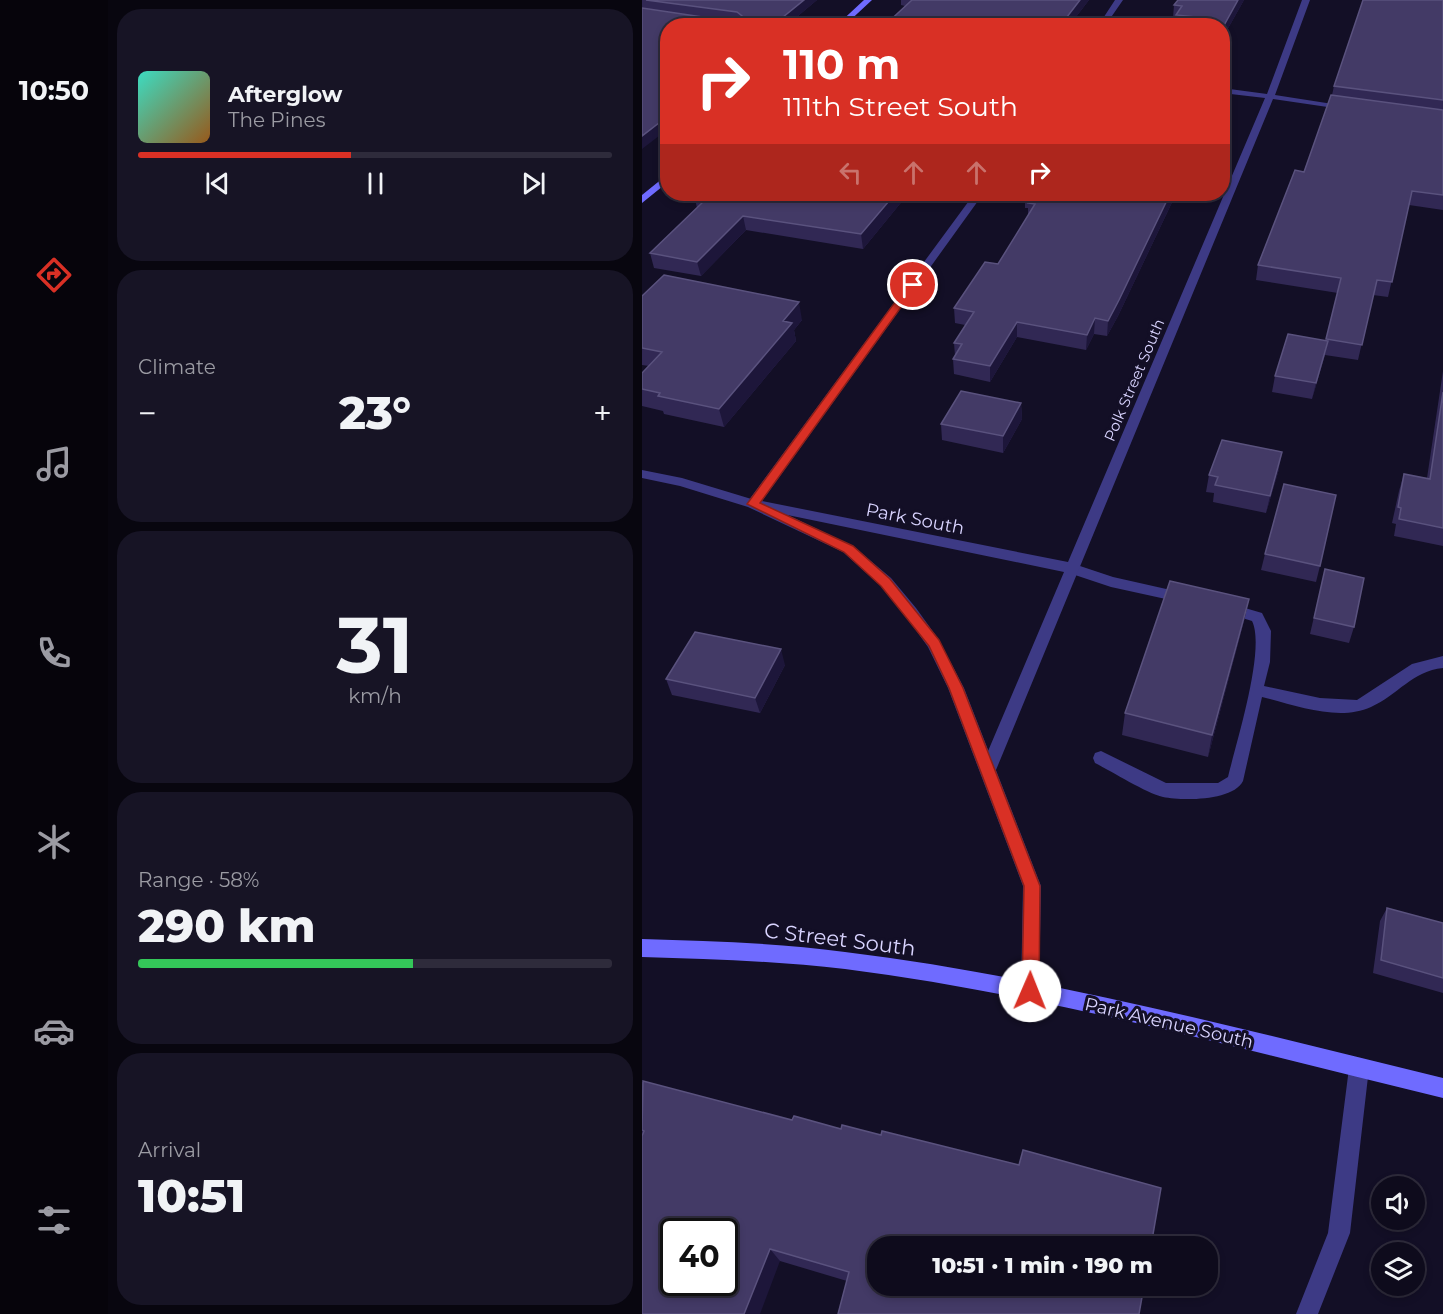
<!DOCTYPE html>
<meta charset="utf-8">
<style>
body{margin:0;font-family:Montserrat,sans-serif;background:#171425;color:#f1f3f6;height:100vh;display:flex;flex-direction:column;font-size:22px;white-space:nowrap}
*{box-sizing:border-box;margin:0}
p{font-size:20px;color:#9b9ba3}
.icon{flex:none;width:33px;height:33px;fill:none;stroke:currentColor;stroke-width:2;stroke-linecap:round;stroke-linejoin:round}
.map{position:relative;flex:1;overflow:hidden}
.drawer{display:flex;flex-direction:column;gap:9px;padding:9px;background:#08060f;width:534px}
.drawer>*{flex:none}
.banner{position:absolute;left:18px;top:18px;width:570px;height:183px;border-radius:24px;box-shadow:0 3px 9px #0003,0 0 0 2px #2e2b3b;background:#d93025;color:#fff;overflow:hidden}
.controls{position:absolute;left:729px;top:1176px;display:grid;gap:12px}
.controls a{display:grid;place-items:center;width:54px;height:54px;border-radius:50%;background:#0e0b1c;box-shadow:0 3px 9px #0003,0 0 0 2px #2e2b3b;font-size:30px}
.speed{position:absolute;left:18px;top:1218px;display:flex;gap:12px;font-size:30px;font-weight:700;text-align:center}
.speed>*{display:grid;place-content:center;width:78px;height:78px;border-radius:50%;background:#0e0b1c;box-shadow:0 3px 9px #0003,0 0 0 2px #2e2b3b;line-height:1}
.speed .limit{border:3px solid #111;border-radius:9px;background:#fff;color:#111}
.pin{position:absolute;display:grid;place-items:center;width:51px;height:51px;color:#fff;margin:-26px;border:3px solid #fff;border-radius:50%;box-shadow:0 2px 6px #0007}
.me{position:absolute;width:66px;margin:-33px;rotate:1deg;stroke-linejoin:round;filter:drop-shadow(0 0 4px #0008)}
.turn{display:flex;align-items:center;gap:21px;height:126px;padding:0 24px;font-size:27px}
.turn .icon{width:78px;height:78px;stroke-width:2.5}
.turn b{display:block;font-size:42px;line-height:51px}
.lanes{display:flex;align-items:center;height:57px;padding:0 24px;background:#0003;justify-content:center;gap:30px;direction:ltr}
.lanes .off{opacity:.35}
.big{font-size:45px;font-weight:800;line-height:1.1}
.drawer .widget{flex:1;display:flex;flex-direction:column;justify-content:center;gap:9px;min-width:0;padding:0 21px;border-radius:24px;background:#171425}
.drawer .dial{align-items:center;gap:0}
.dial b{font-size:78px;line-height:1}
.song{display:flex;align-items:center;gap:18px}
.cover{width:72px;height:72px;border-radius:9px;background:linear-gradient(135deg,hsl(170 70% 55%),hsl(30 70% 35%))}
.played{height:6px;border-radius:3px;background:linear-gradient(90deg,#d93025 45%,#2e2b3b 45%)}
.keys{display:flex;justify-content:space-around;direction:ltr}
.heat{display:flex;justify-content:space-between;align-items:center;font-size:33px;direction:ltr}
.charge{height:9px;border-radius:4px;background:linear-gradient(90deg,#34c759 58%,#2e2b3b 0)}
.trip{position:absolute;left:225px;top:1236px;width:351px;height:60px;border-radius:24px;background:#0e0b1c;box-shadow:0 3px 9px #0003,0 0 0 2px #2e2b3b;font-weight:800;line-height:60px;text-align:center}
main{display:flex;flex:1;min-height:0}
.tabs{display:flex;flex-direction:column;width:108px;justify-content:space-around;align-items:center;background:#06040b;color:#9b9ba3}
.tabs .icon{width:42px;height:42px}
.tabs .current{color:#d93025}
.tabs b{font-size:27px;color:#f1f3f6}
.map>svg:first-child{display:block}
</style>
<main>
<nav class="tabs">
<b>10:50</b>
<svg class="icon current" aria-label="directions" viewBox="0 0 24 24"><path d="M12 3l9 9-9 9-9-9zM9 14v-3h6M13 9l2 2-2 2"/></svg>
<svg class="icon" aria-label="music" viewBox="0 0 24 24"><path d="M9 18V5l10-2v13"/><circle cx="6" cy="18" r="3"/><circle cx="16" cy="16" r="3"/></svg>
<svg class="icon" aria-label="phone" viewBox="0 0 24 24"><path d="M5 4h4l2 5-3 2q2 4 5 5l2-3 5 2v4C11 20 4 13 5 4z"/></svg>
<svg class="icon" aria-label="climate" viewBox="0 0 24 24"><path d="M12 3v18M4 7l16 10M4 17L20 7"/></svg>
<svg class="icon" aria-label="car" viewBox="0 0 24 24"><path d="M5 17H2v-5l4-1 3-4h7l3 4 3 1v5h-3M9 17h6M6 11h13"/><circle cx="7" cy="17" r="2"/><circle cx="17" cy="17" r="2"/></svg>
<svg class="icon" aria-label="filters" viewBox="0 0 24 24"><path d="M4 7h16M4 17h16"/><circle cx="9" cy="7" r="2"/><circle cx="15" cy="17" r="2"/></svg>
</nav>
<section class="drawer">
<div class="widget">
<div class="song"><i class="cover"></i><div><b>Afterglow</b><p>The Pines</p></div></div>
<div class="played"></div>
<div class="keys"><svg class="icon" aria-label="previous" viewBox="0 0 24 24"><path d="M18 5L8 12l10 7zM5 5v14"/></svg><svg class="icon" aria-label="pause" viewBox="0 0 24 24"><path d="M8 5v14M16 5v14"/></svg><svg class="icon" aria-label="next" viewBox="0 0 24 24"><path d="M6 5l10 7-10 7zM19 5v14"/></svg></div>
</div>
<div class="widget"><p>Climate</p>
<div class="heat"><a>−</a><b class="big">23°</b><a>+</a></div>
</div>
<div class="widget dial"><b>31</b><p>km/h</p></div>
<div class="widget"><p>Range · 58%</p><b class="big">290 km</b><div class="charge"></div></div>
<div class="widget"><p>Arrival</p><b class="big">10:51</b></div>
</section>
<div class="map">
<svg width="801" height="1314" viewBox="0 0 801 1314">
<rect width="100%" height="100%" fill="#130f26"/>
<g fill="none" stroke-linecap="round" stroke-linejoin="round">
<path fill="#3d3a85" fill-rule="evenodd" d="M429,563L471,577L542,593L549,598L542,603L469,587L424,572L422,568Z
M586,603L620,613L629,631L628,662L622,686L678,698L715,700L770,664L801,656V668C770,671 756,695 729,707C696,722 653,705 620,697L601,781C591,801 541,801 521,797C504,793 471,772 453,763L451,758L453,753L459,751L524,783H576L586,777C594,743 624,649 610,621L581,612L579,608L581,604Z
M717,1058L724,1061L727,1068L708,1233L676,1314H654L686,1233L707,1068L710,1061Z"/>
<path fill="#3d3a85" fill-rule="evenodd" d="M473,0H481L463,26H456Z
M660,0H668L633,95L710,107L706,110L631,99L354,770L352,775L346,777L340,775L338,770L422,572L111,508L104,504L332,194H341L120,501L426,562L623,98L580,93V88L625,94Z"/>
<path fill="#3d3a85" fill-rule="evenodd" d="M0,470L40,478L116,501L211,546L249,578L274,608L297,640L322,688L399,886L397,991L395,997L388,1000L381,997L379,991L381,886L306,688L286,647L264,616L239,586L201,552L106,507L38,486L0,478Z"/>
<path fill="#6f6bff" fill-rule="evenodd" d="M222,0H230L202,26H194Z
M26,174V182L0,203V195Z
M0,939C68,941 136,943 203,952C406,977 603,1030 801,1078V1098C603,1050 406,995 203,969C136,961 68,959 0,957Z"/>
</g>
<path fill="#312854" d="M0,0H175L144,26H26L0,149Z
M259,0H447L427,26H242L263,6L259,5Z
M536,0H602L580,39V26H534V18H531L532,5Z
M801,0V210L767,205L746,297L731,295L716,360L683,355L670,399L630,392L633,376L684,340L696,293L614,280L616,265L662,172L690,95L692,86Z
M266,194L221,249L104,230L59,276L12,268L8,253L55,208L53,199Z
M383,194H534L476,316L465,336L452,334L444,350L375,337L348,382L312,374L311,359L313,356L312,343L323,325L313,323L312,308L356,264L386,216V208H383Z
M0,296L160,320L152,330L154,341L82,427L22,414L21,411L0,406V373L7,366L0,365Z
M801,371V546L752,536L754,524L750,523L757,491L762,474L785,478Z
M379,403L380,419L361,453L300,440L299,424Z
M637,469L624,513L571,502L572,493L564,492L567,475Z
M623,554L678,566L674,582L619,570Z
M683,569L712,627L707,643L668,634Z
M607,599L602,621L566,757L480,735L483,713Z
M143,665L118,713L30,695L24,679Z
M745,908L801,923V993L731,973L738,921Z
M0,1082L150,1120L239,1135L377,1165L519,1188L205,1281L138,1261L0,1314Z"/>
<path fill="#1d163a" d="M162,0H175L144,26H130Z
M438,0H447L427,26H418Z
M596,0H602L580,39V29Z
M26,116V129L0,149V136Z
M253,194H266L221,249L219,234Z
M528,194H534L476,316L465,336L466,321Z
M101,216L104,230L59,276L55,262Z
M157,302L160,320L152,330L154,341L82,427L77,409L141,321Z
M453,318L452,334L444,350L445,335Z
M375,322V337L348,382V366Z
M686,341L682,357L670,399L674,383Z
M379,403L380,419L361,453V436Z
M640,452L637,469L624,513L628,496Z
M607,599L602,621L566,757L570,735Z
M139,649L143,665L118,713L113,698Z
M128,1249L138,1261L118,1314H102Z"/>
<path fill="#433a66" stroke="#5a527e" stroke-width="1.5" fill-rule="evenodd" d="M4,0H162L130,26H26V116L0,136V8L74,19H98L100,16L95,12Z
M270,0H438L418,26H326L296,22L293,26H242Z
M536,0H596L580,29V26H548L553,17L534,15L540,6L532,5Z
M721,0H801V100L692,86Z
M689,95L801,110V195L770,191L750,282L735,280L720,345L684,339L699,278L616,265L653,170L662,172Z
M59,194H253L219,234L101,216L55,262L8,253L62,201L53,199Z
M385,194H528L477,300L466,321L453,318L445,335L375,322L348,366L311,359L320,344L312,343L332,312L312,308L343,262L356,264L393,204L386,203L392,195Z
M22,275L157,302L141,321L150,323L77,409L16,396L18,393L0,389V373L20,352L0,348V296Z
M646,334L686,341L674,383L633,376Z
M319,391L379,403L361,436L299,424Z
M801,392V528L757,519L759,508L756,507L762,474L788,479Z
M580,440L640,452L628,496L573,485L576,477L567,475Z
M642,484L694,495L678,566L623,554Z
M683,569L722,578L712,627L672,618Z
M528,581L607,599L570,735L483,713Z
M53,632L139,649L113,698L24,679Z
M745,908L801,923V978L739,960Z
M1,1081L150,1120L152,1116L199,1129L200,1125L239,1135L240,1131L377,1165L381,1150L519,1188L509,1246H236V1286H502L497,1314H196L207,1272L128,1249L102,1314H0V1136L2,1131L0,1130ZM32,1232H82V1282H32Z"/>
<path fill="#d93025" stroke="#8d1f18" stroke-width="1.5" d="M267,283L275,285L118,503L211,546L248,579L297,640L321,688L398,886L397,991L394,997L388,999L382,997L380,991L382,886L307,688L287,646L239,586L202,552L105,504Z"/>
<g text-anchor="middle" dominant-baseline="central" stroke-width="6" stroke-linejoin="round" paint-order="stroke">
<g font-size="15" fill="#d9d4ff" stroke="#130f26">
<text transform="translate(492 380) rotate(-67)">Polk Street South</text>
</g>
<g font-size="18" fill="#d9d4ff" stroke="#130f26">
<text transform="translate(273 519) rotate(11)">Park South</text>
<text transform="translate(527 1023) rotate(13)">Park Avenue South</text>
</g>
<g font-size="21" fill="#d9d4ff" stroke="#130f26">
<text transform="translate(198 939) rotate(7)">C Street South</text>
</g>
</g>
</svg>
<div class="controls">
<a><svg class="icon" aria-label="sound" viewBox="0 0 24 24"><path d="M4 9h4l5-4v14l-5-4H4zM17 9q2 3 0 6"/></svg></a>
<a><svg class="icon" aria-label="layers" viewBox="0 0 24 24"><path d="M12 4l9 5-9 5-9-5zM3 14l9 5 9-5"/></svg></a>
</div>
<div class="speed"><div class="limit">40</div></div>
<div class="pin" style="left:271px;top:285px;background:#d93025"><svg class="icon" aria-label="arrive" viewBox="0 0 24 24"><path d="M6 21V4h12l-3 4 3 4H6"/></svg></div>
<svg class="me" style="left:388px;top:991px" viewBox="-20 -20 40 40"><circle r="19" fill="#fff"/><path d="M0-13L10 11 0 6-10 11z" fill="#d93025"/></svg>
<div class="trip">10:51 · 1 min · 190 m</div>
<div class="banner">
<div class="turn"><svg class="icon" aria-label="right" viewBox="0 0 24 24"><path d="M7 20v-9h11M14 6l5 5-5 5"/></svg><div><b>110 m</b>111th Street South</div></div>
<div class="lanes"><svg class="icon off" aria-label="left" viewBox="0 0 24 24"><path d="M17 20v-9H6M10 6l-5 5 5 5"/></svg><svg class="icon off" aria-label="ahead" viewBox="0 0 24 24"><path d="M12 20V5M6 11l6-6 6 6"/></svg><svg class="icon off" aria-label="ahead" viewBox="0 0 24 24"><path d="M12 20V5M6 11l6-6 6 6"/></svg><svg class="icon" aria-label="right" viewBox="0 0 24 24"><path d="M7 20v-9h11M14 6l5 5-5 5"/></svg></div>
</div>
</div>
</main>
